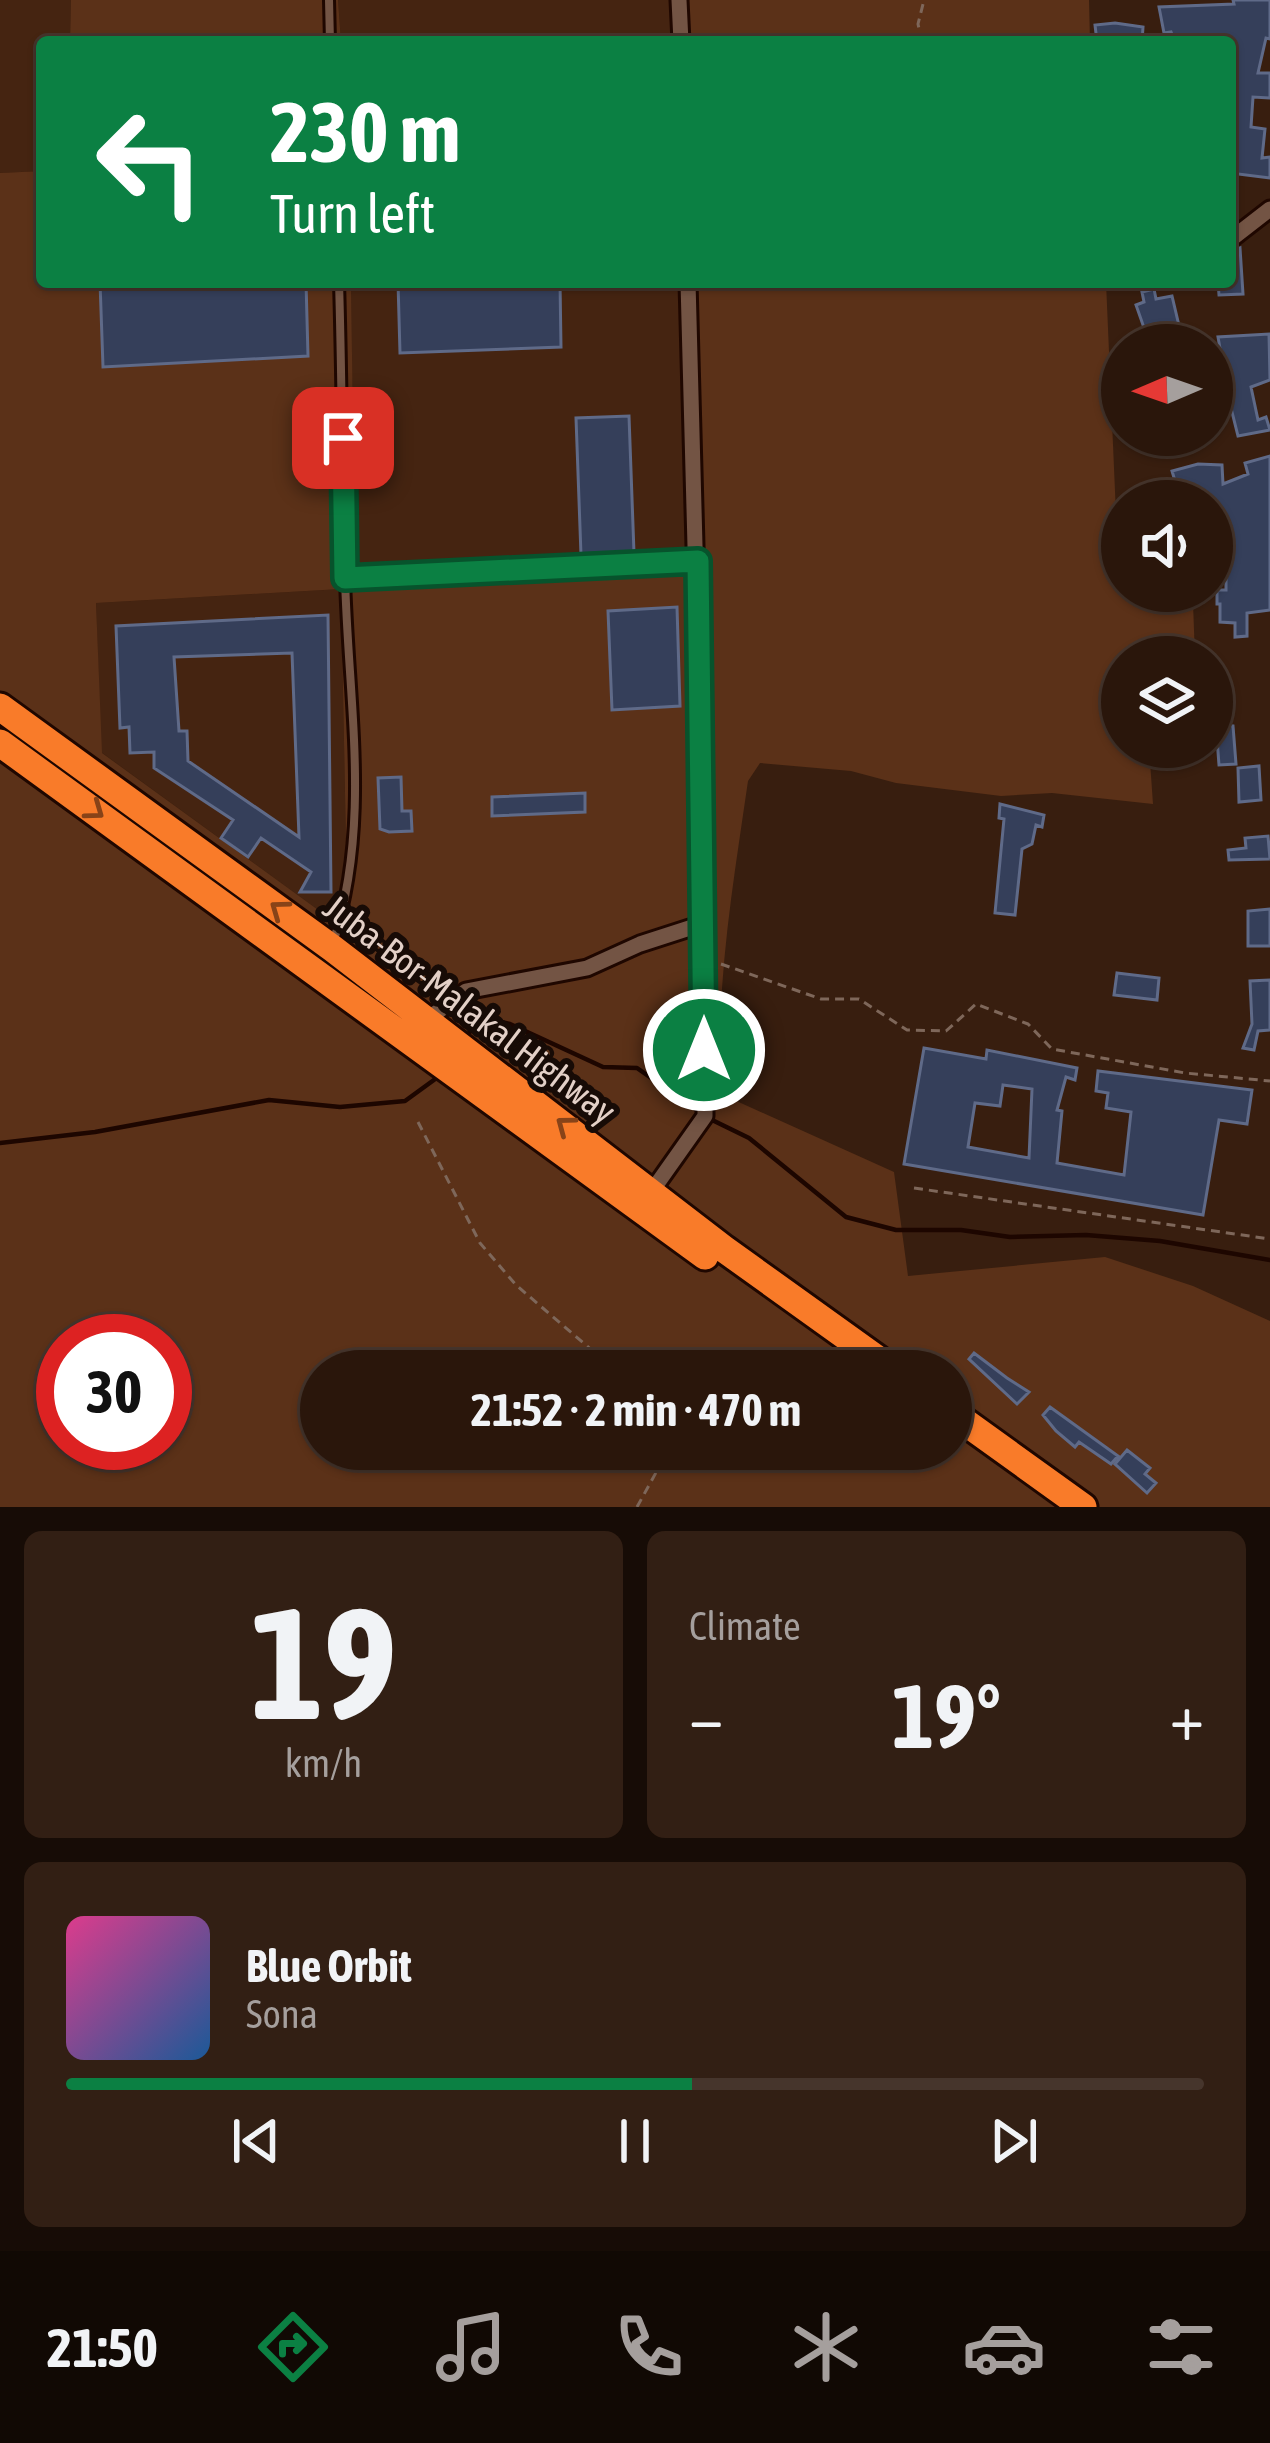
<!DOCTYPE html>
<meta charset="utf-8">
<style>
body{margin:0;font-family:"Asap Condensed",sans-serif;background:#321f14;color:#f1f3f6;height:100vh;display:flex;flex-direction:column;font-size:45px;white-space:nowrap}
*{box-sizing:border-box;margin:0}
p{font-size:39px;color:#a59f9d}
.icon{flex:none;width:66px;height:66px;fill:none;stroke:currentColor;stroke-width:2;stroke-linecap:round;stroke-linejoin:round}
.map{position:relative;height:1507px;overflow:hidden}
.sheet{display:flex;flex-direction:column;gap:24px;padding:24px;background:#170c06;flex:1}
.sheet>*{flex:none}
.top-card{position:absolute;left:36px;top:36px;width:1200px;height:252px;border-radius:12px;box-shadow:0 3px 9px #0004,0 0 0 3px #46352c;background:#0b8043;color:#fff;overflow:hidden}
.needle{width:78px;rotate:268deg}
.fabs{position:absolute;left:1101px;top:324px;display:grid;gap:24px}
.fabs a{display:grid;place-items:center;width:132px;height:132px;border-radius:50%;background:#2a160b;box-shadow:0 3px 9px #0004,0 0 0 3px #46352c;font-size:60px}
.speed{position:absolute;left:36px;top:1314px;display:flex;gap:24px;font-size:60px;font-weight:700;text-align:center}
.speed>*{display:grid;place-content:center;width:156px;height:156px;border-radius:50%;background:#2a160b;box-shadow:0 3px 9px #0004,0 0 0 3px #46352c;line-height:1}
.speed .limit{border:18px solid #d22;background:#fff;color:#111}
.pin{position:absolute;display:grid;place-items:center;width:102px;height:102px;color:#fff;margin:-51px;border-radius:24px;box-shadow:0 6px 18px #0006}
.me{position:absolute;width:132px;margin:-66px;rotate:0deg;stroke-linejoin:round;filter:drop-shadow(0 0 9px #0008)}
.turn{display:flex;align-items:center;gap:42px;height:252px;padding:0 36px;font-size:54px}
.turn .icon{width:156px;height:156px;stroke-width:2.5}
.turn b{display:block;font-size:84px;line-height:102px}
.big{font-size:90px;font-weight:700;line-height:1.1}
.sheet .card{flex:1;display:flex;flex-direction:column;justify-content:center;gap:18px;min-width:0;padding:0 42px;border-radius:18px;background:#321f14}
.sheet .dial{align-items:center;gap:0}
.dial b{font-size:156px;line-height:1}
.song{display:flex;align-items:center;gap:36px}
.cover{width:144px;height:144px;border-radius:18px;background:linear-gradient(135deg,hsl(330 70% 55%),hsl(210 70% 35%))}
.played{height:12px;border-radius:6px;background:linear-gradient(90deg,#0b8043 55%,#46352c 55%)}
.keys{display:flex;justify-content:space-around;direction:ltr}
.heat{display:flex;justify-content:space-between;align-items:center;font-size:66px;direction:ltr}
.sheet .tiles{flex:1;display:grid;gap:24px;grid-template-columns:1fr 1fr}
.card:last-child{grid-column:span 2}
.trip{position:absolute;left:300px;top:1350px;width:672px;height:120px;border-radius:60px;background:#2a160b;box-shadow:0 3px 9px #0004,0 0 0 3px #46352c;font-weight:700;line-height:120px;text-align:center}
.menu{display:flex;height:192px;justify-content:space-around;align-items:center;background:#110904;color:#a59f9d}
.menu .icon{width:84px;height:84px}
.menu .on{color:#0b8043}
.menu b{font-size:54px;color:#f1f3f6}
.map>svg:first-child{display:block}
</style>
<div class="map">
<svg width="1270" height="1507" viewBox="0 0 1270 1507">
<rect width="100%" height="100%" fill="#381e0f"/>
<path fill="#452411" d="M0,0H71L70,42H42V171L0,173Z
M338,0H672L673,42H341Z
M351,282H682L692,558L354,573Z
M341,589L347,894L332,920L101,752L96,603Z"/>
<path fill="#5b3118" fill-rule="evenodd" d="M71,0H338L341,42H70Z
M672,0H1089L1090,42H673Z
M42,171V282H351L355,573L692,558L682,282H1106L1119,584L1122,591H1178L1193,603L1195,657H1122V747H1149L1153,804L1052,793L1001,796L896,783L851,771L760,763L748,781C733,885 715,988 721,1094L894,1172L908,1276L1105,1257L1193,1286L1270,1321V1507H0V173ZM341,589L347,894L332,920L102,753L96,603ZM63,1341H165V1443H63ZM321,1371H951V1449H321Z"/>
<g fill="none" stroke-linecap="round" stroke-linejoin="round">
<path stroke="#1d0600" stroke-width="4.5" d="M465,1039L474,1026L490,1019L510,1024L603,1067L637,1068L698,1111
M708,1118L749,1138L846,1217L896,1230H961L1010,1237L1086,1235L1160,1241L1270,1260
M0,1143L95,1132L269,1100L340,1107L405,1101L438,1077"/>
</g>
<path fill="#353f5a" stroke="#5f6a88" stroke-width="3" fill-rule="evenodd" d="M1233,0H1270V39L1266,38L1258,73H1270V98L1253,97L1251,127L1265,129L1262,158L1270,157V178L1230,173V42H1195V35L1175,42L1171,32L1164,33L1159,7L1234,4Z
M1115,23L1143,27L1142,42H1097L1095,25Z
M1240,248L1243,294L1219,295L1218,282H1230V252Z
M100,282H306L308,356L103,367Z
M398,282H560L561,347L400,353Z
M1154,289L1156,299L1172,296L1180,330L1150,345L1136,305L1144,302L1142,292Z
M1269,334L1270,380L1251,387L1258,420L1266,417L1270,430L1238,436L1225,384L1212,386V363L1221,354L1218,337Z
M629,416L634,553L581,555L576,418Z
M1270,456V610L1247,613V636L1235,637V623L1220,622V604H1217V590H1226V563L1212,561V549L1222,550L1224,514H1212V501H1181L1172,471L1198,464L1222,465L1223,484L1248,474L1245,463Z
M677,607L680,706L612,710L608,611Z
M328,615L331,892H300L311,872L261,838L248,857L221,838L233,820L154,768V752L130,753L129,727L120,728L116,626ZM292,653L299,837L188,761L187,731H179L174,657Z
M1216,725L1233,726L1236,764L1219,765Z
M1259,766L1261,800L1239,802L1238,768Z
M401,777L402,811H411L412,831L389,832L380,829L378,778Z
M585,793V812L492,816V797Z
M1000,804L1044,815L1042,827L1036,825L1032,844L1022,849L1015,915L995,913L1004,819L999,818Z
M1268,836L1270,859L1229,860L1228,850L1246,848L1245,838Z
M1270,909V946H1248V911Z
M1117,973L1159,978L1157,1000L1114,995Z
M1270,980V1030L1258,1031L1254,1050L1243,1048L1252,1024L1250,981Z
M924,1048L986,1059L987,1050L1077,1068L1075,1080L1066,1077L1057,1110L1062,1111L1057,1163L1124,1175L1131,1112L1106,1108L1108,1093L1096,1091L1098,1071L1252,1090L1247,1124L1219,1120L1203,1215L904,1164ZM1003,1085L1032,1089L1029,1158L968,1147L975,1103L1000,1106Z
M974,1353L1007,1378L1029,1392L1017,1404L969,1359Z
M1050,1407L1118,1456L1111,1464L1079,1442L1075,1447L1056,1431L1043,1415Z
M1127,1450L1150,1468L1145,1474L1156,1483L1147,1493L1115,1464Z"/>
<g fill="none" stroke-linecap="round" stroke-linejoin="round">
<defs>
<path id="lane" d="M329,0L330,42
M345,578L696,561
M333,943C372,822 348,702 345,577C342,479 342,380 339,282"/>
<path id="street" d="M679,0L681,42
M1230,240L1270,209
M425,1021L466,991L587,968L640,944L705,923
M652,1191L705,1116V923L688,282"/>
<path id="highway" d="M0,707L332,948L724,1249L894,1371
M0,743L705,1256
M951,1412L1083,1507"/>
</defs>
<use href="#lane" stroke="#1f0700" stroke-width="14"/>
<use href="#street" stroke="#1f0700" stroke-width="21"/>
<use href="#highway" stroke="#1f0700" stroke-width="33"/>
<path stroke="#7e675a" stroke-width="3" stroke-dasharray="9 6" stroke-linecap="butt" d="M922,42L918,24L924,0
M721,964L821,999H859L907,1030L946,1031L976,1004L1028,1024L1052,1049L1185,1073L1270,1081
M418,1122L480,1243L516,1285L616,1371
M914,1188L1270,1239
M637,1507L669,1449"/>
<use href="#lane" stroke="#735444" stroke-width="8"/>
<use href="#street" stroke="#735444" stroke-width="15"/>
<use href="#highway" stroke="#f97b29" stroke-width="27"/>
</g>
<defs><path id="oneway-chevron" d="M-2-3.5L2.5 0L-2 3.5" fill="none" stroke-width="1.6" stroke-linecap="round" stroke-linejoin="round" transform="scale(3)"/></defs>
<g stroke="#884318">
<use href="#oneway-chevron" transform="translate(95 811) rotate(36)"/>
<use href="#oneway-chevron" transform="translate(279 909) rotate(-144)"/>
<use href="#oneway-chevron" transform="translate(565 1125) rotate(-143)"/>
</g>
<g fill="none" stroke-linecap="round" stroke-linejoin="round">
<defs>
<path id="route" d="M343,438L345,578L698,561L704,1050"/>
</defs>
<use href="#route" stroke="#07532c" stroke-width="30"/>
<use href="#route" stroke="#0b8043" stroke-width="21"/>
</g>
<g text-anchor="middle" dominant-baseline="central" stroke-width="12" stroke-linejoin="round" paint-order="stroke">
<g font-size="36" fill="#e3d0c7" stroke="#170b06">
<text transform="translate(470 1009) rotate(37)">Juba-Bor-Malakal Highway</text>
</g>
</g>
</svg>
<div class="fabs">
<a><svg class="needle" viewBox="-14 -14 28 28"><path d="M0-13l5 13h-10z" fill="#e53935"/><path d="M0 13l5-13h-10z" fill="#a59f9d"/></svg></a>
<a><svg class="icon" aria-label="sound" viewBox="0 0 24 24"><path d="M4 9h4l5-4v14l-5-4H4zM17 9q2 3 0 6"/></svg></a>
<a><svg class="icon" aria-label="layers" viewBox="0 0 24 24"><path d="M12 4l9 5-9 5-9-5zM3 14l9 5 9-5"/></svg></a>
</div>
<div class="speed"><div class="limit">30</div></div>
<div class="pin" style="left:343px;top:438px;background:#d93025"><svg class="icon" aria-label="arrive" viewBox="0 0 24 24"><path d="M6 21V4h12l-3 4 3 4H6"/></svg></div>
<svg class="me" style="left:704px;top:1050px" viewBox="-20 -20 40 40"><circle r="17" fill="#0b8043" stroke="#fff" stroke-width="3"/><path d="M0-11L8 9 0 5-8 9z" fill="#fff"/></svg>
<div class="trip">21:52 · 2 min · 470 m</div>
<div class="top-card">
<div class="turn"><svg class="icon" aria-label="left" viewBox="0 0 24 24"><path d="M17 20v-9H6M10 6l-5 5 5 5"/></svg><div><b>230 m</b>Turn left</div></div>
</div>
</div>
<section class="sheet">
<div class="tiles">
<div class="card dial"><b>19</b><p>km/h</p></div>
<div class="card"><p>Climate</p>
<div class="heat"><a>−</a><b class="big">19°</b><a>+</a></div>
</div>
<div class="card">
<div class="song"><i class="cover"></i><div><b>Blue Orbit</b><p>Sona</p></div></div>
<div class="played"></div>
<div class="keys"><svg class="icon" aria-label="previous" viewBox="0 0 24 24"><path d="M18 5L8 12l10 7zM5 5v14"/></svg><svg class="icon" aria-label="pause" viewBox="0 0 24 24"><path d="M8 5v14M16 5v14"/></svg><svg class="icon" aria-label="next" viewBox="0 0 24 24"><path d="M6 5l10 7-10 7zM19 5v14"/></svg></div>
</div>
</div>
</section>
<nav class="menu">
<b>21:50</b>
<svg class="icon on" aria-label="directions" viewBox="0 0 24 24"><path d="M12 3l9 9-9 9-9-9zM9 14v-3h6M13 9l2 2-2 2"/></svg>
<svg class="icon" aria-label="music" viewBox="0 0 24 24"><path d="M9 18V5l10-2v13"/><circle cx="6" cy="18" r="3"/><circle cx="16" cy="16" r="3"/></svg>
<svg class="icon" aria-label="phone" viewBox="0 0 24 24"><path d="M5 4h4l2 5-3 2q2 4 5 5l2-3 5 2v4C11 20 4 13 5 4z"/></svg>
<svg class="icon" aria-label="climate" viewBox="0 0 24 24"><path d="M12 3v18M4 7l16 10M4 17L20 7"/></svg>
<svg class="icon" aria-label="car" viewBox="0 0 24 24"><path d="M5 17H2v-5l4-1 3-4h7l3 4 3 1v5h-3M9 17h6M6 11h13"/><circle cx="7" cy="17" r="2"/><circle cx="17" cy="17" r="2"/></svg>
<svg class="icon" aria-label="filters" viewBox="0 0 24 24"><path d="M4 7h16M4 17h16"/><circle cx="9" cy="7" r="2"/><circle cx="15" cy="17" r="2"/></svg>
</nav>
